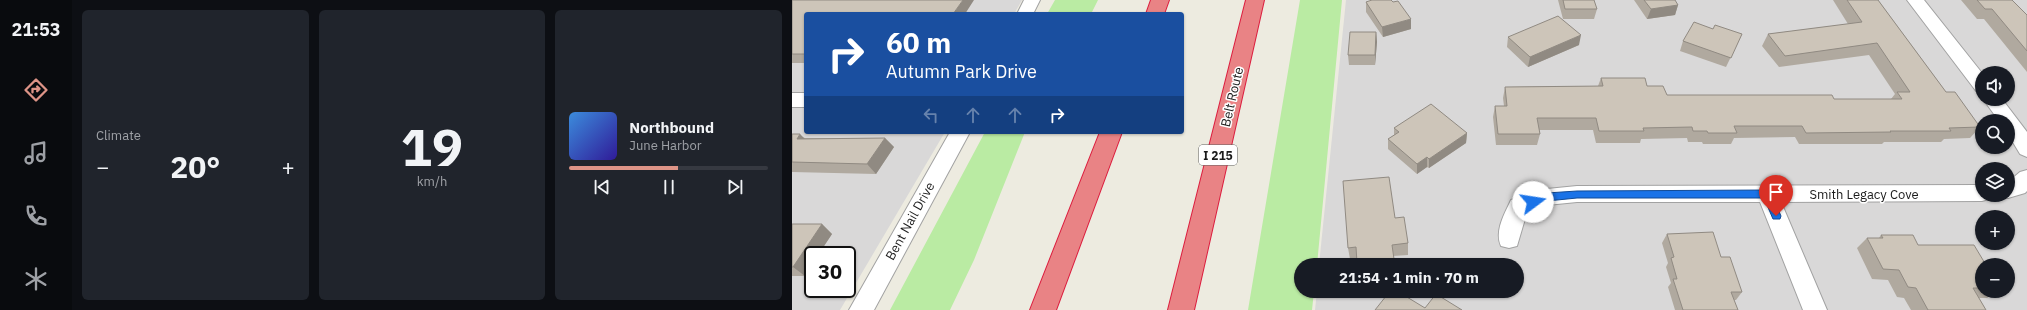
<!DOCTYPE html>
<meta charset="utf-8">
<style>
body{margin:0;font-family:"IBM Plex Sans",sans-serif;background:#20242c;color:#f1f3f6;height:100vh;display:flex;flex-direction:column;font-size:15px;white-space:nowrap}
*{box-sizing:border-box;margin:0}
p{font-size:13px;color:#9ea1a6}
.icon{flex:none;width:22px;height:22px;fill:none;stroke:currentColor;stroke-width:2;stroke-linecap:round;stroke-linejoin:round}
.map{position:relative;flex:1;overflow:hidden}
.details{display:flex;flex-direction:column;gap:10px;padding:10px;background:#0d0f14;width:720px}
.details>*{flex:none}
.hud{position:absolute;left:12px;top:12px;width:380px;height:122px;border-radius:4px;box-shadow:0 1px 3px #0004;background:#1a4fa0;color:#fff;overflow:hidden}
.controls{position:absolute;left:1183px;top:66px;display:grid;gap:8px}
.controls a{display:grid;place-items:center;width:40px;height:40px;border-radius:50%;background:#171b24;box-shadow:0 1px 3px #0004;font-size:20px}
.speed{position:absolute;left:12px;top:246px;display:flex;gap:8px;font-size:20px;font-weight:700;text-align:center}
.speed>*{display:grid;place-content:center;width:52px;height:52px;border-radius:50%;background:#171b24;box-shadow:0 1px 3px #0004;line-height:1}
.speed .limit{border:2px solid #111;border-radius:6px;background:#fff;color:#111}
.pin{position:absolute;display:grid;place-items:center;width:34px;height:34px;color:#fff;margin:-41px -17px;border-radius:50% 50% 50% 0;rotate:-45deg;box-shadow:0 0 4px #0007}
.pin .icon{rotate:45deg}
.me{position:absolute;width:44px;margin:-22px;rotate:76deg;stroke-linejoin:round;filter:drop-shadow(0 0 3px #0008)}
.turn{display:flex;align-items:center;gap:14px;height:84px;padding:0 16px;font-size:18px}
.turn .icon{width:52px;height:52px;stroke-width:2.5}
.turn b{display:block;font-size:28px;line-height:34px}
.lanes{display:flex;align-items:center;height:38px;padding:0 16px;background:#0003;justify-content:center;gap:20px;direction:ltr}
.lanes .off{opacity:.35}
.big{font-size:30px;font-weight:700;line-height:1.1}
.details .tile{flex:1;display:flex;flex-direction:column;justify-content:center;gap:6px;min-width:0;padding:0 14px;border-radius:6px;background:#20242c}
.details .dial{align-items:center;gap:0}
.dial b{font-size:52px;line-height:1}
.song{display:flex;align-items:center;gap:12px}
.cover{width:48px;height:48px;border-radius:6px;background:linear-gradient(135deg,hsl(210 70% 55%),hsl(250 70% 35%))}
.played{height:4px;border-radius:2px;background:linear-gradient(90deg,#de9487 55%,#363941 55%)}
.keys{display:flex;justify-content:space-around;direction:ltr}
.heat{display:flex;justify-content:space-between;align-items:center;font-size:22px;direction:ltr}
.details .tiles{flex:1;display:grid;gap:10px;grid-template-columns:repeat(3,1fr)}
.trip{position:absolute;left:502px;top:258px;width:230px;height:40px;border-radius:20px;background:#171b24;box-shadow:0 1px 3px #0004;font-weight:700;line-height:40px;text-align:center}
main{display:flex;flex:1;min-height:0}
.tab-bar{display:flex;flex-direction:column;width:72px;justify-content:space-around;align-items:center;background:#090b0e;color:#9ea1a6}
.tab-bar .icon{width:28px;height:28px}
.tab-bar .on{color:#de9487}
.tab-bar b{font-size:18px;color:#f1f3f6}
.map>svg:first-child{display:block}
</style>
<main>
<nav class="tab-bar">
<b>21:53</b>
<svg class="icon on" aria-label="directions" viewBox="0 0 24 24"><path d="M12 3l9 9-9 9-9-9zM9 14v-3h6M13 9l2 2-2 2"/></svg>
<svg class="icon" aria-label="music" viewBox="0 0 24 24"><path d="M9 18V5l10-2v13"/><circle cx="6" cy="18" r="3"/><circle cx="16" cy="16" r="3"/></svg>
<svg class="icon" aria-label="phone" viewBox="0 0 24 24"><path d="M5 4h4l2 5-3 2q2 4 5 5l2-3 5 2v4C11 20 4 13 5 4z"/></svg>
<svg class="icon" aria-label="climate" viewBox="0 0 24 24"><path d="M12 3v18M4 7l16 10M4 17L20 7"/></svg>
</nav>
<section class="details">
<div class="tiles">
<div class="tile"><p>Climate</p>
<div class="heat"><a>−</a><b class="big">20°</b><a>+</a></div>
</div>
<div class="tile dial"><b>19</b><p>km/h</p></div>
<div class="tile">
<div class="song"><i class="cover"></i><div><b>Northbound</b><p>June Harbor</p></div></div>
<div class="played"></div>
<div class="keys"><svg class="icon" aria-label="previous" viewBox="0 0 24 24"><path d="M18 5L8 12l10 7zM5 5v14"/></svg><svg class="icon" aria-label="pause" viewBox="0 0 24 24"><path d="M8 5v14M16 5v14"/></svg><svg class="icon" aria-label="next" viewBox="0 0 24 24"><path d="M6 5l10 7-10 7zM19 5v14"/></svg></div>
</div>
</div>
</section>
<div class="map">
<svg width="1235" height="310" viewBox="0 0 1235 310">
<rect width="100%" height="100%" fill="#edebe0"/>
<path fill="#d9d8d8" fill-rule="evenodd" d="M0,0H230L222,14H14V132H153L48,310H0ZM21,255H55V289H21Z
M554,0H1235V310H523L525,291H725V265H527ZM1190,73H1216V99H1190ZM1190,121H1216V147H1190ZM1190,169H1216V195H1190ZM1190,217H1216V243H1190ZM1190,265H1216V291H1190Z"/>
<path fill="#baeba3" d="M263,0H306L299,14H255Z
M508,0H550L525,265H509V291H522L520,310H456Z
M193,132H233L182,260L158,310H98Z"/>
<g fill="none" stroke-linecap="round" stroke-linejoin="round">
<defs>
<path id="street" d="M232,0H248L241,14H225Z
M1115,0H1132L1190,73V92L1184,91Z
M0,93H14V107H0Z
M1191,99H1210L1235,132V157L1228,154L1216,134V121H1207Z
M158,132H178L82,310H57Z
M1235,170V191L1233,193L1216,198L1209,196L1216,195V182L1228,172Z
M1190,185V195H1199L1197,199L1190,201L989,202L1035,310H1011L968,202H785L755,205L735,212L725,246L717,248L709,246C702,231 713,213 719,200L755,189L785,186Z"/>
<path id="highway" d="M359,0H377L372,14H354Z
M454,0H472L402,310H376Z
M308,132H330L264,310H238Z"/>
</defs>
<use href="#street" stroke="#a2a2a2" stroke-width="2"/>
<use href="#highway" stroke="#dc1d3e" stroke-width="2"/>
<use href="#street" fill="#fff" fill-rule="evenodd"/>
<use href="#highway" fill="#e98385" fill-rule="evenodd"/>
</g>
<path fill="#b0a99f" d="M0,0L14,14V63H0Z
M766,0H802L805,9L802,19H771Z
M842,0H883L886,5L883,15L855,19Z
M1041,0H1086L1154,92L1188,127L1178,138L1152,139L1149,142H1092L1090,144H1007L1003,137L942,138L939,144H911L910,142H896L895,138L849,139L848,143H804L801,130H747L748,134L745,145H704L701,117L703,106H712L711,98L713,87L806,86L809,78L855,86L875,95L1042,99H1099L1103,94L1077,55L987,67L970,46L976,34L1056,24Z
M1169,0H1220L1235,15V72L1192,19H1185Z
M574,2L619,29L591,37L574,12Z
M921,29L950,34L934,67L888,51L891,41Z
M584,32L585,42L583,65H557L556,55Z
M716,37L787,45L736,67L715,47Z
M602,128L675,133L674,143L637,168L635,167L625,174L596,149V139L602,135Z
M0,134L13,138H93L102,147L84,174L0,172Z
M603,218L616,243V255L601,256L602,265H566L565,259H558L556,248Z
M0,224H30L40,234L26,255H21L13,276H0Z
M875,234L929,257L950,292L944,300H942L946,310H883L876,287L879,283L874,267L876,263L870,243Z
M1089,235L1126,245L1190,265V291H1205L1195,298H1187L1194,310H1119L1112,298L1105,297L1096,280L1080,279L1065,248L1075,238H1087Z"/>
<path fill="#908a82" d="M171,0H182L173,14H161Z
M886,5L883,15L855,19L859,9Z
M619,19V29L591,37L590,27Z
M584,32L585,42L583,65V55Z
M789,35L787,45L736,67L738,57Z
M675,133L674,143L637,168V159Z
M8,134L18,144L5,139Z
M93,138L102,147L84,174L75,164Z
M635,157V167L625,174V164Z
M30,224L40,234L26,255H21V263L13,276L1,267Z"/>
<path fill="#cdc5b9" stroke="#908a82" d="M0,0H171L161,14H14V54H0Z
M580,0H599L601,2L606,1L619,19L590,27L574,2Z
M771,0H802L805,9H773Z
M852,0H883L886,5L859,9Z
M1055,0H1086L1154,92H1163L1188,127L1157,128L1159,131H1098L1099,132L1014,133L1010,126H942L945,133H916L915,131H901L900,127L851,128L852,131H807L804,118H745L748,134H706L703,106H715L713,87L811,86L809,78H853L855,86H871L875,95H1040L1042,99H1110L1105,92H1118L1085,43L993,56L976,34L1070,22Z
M1185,0H1220L1235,15V51L1200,9H1193Z
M766,16L789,35L738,57L716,37Z
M902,22L921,29L923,25L950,34L939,58L891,41Z
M558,32H584L583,55H556Z
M639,104L675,133L637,159L635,157L625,164L596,139L607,132L602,128Z
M0,134H8L5,139L93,138L75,164L0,162Z
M597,177L603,218L612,217L616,243L600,245L602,259L565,263L564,247L556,248L551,181Z
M0,224H30L1,267H0Z
M921,232L929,257H938L950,292H939L946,310H891L881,279H885L879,258L882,257L875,234Z
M1089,235H1121L1126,245H1182L1194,265H1190V288H1181L1194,310H1136L1124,288L1116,287L1107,270L1091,269L1075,238H1091Z
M598,291H605L633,308L644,294L670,310H583Z"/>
<path fill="#1a73e8" stroke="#114b97" d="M975,190L978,191L989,216L988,219H981L972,198H785L755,201L741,205L736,202L737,199L755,193L785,191Z"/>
<g text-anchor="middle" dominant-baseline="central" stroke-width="3" stroke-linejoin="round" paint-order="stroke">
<rect fill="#fff" stroke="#5f5f5f" stroke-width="1" x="407" y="145" width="38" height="20" rx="3"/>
<g font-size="12" font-weight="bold" fill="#1b1b1b">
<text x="426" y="155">I 215</text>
</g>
<g font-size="13" fill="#1b1b1b" stroke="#fff">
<text transform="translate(440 97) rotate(-77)">Belt Route</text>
<text x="1072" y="194">Smith Legacy Cove</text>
<text transform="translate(118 221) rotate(-61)">Bent Nail Drive</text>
</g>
</g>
</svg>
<div class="controls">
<a><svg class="icon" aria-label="sound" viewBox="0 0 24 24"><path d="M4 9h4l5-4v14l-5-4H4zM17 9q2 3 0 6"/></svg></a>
<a><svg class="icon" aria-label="search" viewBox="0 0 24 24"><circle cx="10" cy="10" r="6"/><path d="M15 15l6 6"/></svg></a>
<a><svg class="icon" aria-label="layers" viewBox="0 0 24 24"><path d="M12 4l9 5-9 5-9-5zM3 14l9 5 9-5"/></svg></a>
<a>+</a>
<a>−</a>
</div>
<div class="speed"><div class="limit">30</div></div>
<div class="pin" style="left:984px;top:216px;background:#d93025"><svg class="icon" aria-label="arrive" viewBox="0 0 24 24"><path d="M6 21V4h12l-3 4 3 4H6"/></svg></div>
<svg class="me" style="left:741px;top:202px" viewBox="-20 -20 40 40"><circle r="19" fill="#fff"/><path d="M0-13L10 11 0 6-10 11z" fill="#1a73e8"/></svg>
<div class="trip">21:54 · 1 min · 70 m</div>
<div class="hud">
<div class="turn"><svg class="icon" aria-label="right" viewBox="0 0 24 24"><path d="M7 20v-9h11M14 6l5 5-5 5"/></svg><div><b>60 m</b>Autumn Park Drive</div></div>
<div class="lanes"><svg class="icon off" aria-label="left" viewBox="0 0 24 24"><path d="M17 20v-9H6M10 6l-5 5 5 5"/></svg><svg class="icon off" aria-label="ahead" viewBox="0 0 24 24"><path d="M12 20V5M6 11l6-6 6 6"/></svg><svg class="icon off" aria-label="ahead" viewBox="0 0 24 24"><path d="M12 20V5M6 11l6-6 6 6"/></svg><svg class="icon" aria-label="right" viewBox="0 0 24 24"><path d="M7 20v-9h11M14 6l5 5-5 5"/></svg></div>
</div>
</div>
</main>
